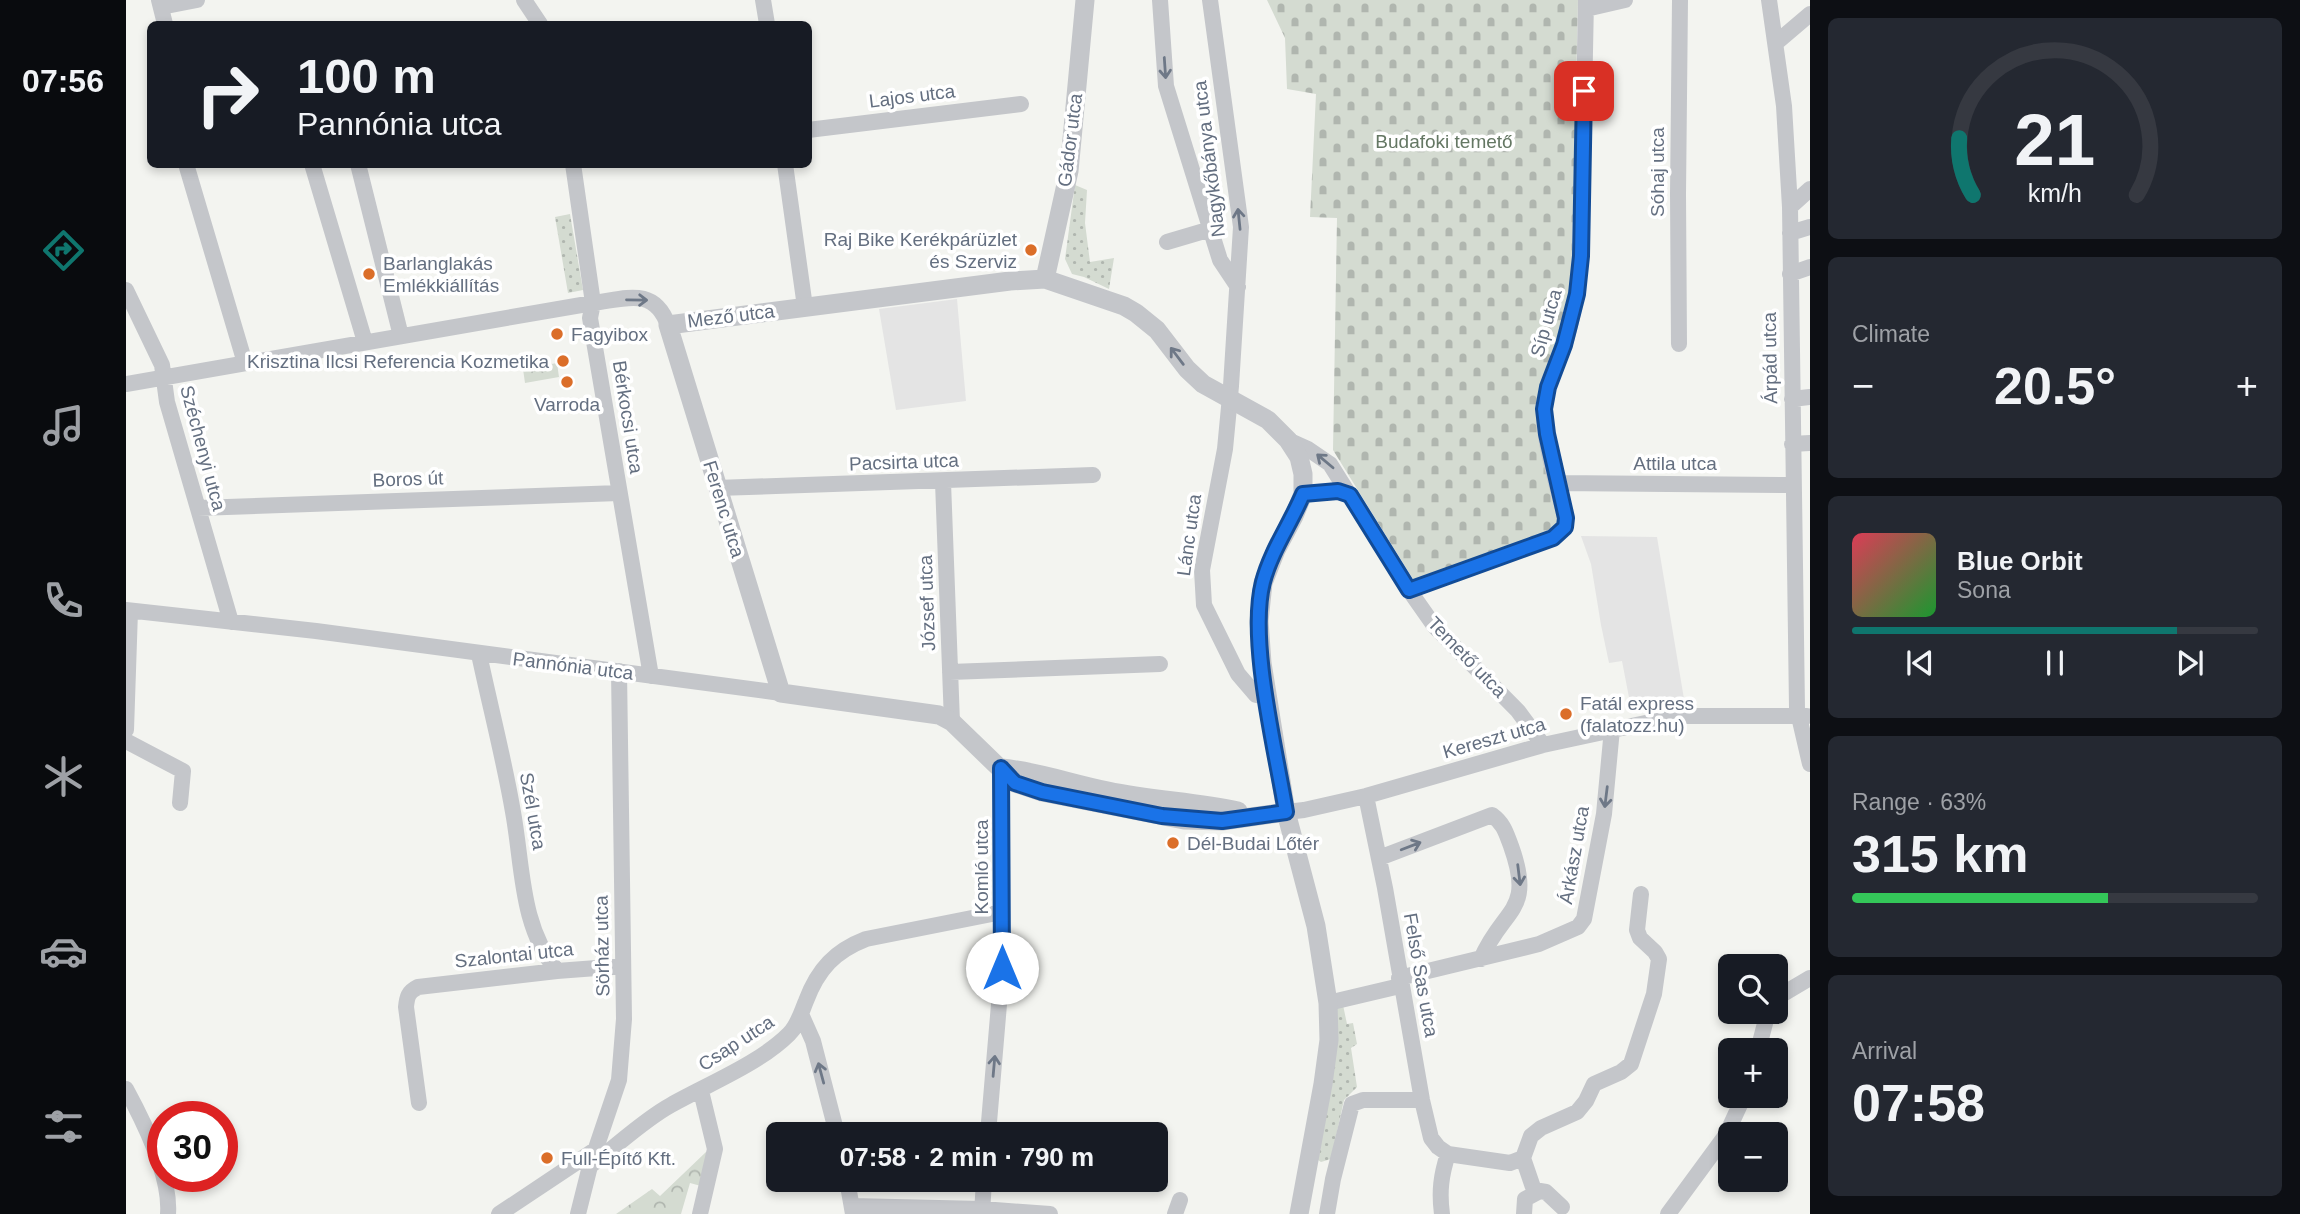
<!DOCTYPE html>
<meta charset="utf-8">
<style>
body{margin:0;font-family:Helvetica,sans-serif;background:#242831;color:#f1f3f6;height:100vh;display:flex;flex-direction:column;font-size:26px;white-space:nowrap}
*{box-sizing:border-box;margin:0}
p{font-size:23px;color:#9ea1a6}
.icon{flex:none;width:38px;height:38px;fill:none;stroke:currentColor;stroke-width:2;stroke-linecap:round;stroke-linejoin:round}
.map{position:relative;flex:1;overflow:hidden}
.side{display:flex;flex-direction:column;gap:18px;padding:18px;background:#0d0f14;width:490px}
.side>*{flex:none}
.banner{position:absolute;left:21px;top:21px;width:665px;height:147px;border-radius:10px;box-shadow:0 4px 10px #0003;background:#171b24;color:#f1f3f6;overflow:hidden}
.fabs{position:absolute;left:1592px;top:954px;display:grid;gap:14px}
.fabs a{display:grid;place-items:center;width:70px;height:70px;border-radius:10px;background:#171b24;box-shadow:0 4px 10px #0003;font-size:35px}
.speed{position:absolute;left:21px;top:1101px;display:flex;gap:14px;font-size:35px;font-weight:700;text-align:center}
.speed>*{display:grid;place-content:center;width:91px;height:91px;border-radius:50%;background:#171b24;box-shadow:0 4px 10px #0003;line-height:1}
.speed .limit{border:10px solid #d22;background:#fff;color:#111}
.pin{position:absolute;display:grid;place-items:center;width:60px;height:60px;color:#fff;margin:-30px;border-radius:14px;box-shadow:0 4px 10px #0006}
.me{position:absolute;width:77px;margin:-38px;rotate:0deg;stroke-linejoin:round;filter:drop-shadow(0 0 5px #0008)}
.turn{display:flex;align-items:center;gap:24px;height:147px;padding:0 35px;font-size:32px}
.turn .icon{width:91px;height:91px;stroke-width:2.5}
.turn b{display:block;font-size:49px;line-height:60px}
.big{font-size:52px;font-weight:600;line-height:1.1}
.side .tile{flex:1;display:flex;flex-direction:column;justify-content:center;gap:10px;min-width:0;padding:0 24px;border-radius:10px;background:#242831}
.side .dial{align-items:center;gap:0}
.dial svg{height:182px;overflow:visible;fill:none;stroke:#363941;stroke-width:7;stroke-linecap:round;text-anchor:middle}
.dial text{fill:#f1f3f6;stroke:none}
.song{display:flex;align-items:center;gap:21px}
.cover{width:84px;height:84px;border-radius:10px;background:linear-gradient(135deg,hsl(350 70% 55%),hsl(130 70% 35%))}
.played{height:7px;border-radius:4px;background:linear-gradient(90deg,#0f766e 80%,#363941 80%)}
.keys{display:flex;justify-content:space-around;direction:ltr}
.heat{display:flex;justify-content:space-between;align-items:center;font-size:38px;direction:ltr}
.charge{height:10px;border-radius:5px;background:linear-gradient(90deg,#34c759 63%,#363941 0)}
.trip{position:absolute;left:640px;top:1122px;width:402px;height:70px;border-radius:10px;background:#171b24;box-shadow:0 4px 10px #0003;font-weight:600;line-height:70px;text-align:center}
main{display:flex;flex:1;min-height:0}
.tabs{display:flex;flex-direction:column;width:126px;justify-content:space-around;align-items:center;background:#090b0e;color:#9ea1a6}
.tabs .icon{width:49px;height:49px}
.tabs .current{color:#0f766e}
.tabs b{font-size:32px;color:#f1f3f6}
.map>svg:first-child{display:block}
</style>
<main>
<nav class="tabs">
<b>07:56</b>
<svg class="icon current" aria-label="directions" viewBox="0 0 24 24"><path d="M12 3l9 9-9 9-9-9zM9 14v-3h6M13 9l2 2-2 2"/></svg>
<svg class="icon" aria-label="music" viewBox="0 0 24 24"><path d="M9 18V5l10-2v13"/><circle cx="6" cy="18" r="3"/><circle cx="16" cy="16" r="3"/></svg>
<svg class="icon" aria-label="phone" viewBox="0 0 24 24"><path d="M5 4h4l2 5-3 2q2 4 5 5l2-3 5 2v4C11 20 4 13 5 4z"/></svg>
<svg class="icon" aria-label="climate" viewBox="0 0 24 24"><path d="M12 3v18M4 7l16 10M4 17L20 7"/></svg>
<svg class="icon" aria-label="car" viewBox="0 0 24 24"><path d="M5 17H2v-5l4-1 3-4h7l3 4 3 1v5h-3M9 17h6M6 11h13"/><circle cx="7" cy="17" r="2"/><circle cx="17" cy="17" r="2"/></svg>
<svg class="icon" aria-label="filters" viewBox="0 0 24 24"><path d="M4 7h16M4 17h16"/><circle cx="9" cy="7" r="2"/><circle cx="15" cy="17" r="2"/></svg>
</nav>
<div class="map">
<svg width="1684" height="1214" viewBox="0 0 1684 1214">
<defs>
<pattern id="grass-dots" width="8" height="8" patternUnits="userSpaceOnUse" patternTransform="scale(1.75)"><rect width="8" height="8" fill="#d4dbd1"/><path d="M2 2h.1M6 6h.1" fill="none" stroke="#b0b6af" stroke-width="1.8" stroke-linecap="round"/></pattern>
<pattern id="forest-crowns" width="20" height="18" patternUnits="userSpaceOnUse" patternTransform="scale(1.75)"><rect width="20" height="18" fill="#d4dbd1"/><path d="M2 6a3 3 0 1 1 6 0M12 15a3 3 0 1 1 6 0" fill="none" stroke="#b0b6af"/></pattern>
<pattern id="cemetery-stones" width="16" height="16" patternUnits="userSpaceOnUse" patternTransform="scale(1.75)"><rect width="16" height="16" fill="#d4dbd1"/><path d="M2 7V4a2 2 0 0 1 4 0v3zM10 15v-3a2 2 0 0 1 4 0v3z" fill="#b0b6af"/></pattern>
</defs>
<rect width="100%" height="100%" fill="#f3f4f0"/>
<path fill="#e4e4e4" d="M831,299L840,401L770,410L753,309Z
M1455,536L1531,537L1559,705L1506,713L1496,661L1483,663L1475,625L1465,564Z"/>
<path fill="url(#grass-dots)" d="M949,185L961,190L959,223L964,262L988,258L983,289L958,277L946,274L939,259Z
M444,214L457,290L442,293L429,217Z
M1217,1005L1221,1024L1227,1023L1231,1044L1225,1048L1231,1087L1218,1100L1205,1159L1195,1162L1192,1160L1208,1006Z"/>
<path fill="url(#forest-crowns)" d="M431,363L433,377L399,383L397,369Z
M580,1152L583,1156L575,1186L564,1183L555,1214H490L526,1189L534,1196Z"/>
<path fill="url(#cemetery-stones)" d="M1141,0H1452L1445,293L1420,376L1435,518C1416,546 1329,567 1295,579H1287L1207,450L1211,218L1184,217L1190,94L1161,89L1159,38Z"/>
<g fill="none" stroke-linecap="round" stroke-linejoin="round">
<path stroke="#c4c6ca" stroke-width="16" d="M33,0L39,24
M398,0L414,24
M637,0L641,24
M1034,0L1040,86L1094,260L1112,287
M1084,0L1115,227L1105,386L1099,449L1076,570L1078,605L1112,674L1130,695L1141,697
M1643,0L1658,106L1664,207L1671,708L1684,764
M35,7L71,0
M1460,9L1499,0
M1650,43L1684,14
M682,130L895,104
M60,164L119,363
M186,164L239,342
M232,164L275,336
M447,164L467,303L464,318L525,676
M659,164L679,307
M1664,207L1684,189
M1664,233L1684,227
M1041,242L1085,229
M1664,274L1684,267
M0,290L36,365L41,402L105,622
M1553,344L1552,194L1554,0
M0,384L467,303C499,299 528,286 542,325
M1666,399L1684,397
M1162,440L1182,449L1204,464L1283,590L1309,627L1392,711L1417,745
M1666,444L1684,443
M817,482L826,722
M1431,483L1666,485
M591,488L967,475
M1177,494L1212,491L1224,495
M72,508L493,493
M1283,590L1427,538L1439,527V518C1432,487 1416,437 1418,407C1420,385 1431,366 1438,346C1448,317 1452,287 1455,256L1460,0
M0,610L190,631L655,693
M353,654C364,706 378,759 387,812C397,866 394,926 431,971
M824,672L1034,664
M0,730L4,611
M0,741L57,771L54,803
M1240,796L1259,888L1296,1100L1305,1138L1312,1147L1322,1154L1384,1163L1397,1158
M1160,812L1178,810L1240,796L1417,745L1524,722L1556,716H1681
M1253,858L1366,815C1378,824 1380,833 1385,846C1409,913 1377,907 1355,959
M1273,978L1413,944L1452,927L1458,919L1478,814L1486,729
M1650,998L1684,978
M1202,1003L1274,986
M675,1014L687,1041L711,1134
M1632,1050L1642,1012
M0,1089C18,1122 45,1176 42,1214
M293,1103L280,1007C281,997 282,992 292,987L431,971L497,966
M862,1134L876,969L875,768
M464,1166C491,1146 516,1121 545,1105C582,1084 633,1064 663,1034C672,1025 675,1013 680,1001C692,969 709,951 740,939L876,912
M721,1180L727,1214
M1409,1193L1397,1158L1405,1136L1415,1128L1451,1112L1460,1101L1468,1084L1495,1072L1505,1064L1528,994L1533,959L1529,952L1514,938L1511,930L1515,894
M726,1206L856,1209L924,1214
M373,1214L469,1150
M452,1214L464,1166L493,1080L498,1019L493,671
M574,1214L589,1149L575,1091
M856,1214L858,1180
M1049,1214L1054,1200
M1201,1214L1207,1179L1226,1104L1237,1100H1296
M1316,1214C1313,1192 1315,1175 1322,1154
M1398,1214L1399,1199L1414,1191L1420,1192L1436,1207
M1542,1214L1600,1135L1618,1096"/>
<path stroke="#c4c6ca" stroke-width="19" d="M919,279L943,171L959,0
M875,768C911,771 946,784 982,791C1025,800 1069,802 1112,811
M1160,812L1096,821L1058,820L916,792L889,783L826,722L813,715L655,693L542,325L884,281L919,279L998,306L1010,313L1031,330L1061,369L1077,384L1142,420L1162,440L1173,457L1177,474V494L1168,516L1150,550L1137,583L1133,621L1136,663L1160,812L1190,926L1202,1003L1203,1040L1197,1084L1173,1214"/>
</g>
<defs><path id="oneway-shaft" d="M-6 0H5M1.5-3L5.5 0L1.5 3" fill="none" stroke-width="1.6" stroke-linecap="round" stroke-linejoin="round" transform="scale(1.75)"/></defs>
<g stroke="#6e7887">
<use href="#oneway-shaft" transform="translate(1039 68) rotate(86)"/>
<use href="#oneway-shaft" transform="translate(1113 219) rotate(-96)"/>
<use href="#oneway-shaft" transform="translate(511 300) rotate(1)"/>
<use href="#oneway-shaft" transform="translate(1051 356) rotate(-127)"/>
<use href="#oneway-shaft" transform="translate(1199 461) rotate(-140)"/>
<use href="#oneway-shaft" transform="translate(1480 797) rotate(97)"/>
<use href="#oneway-shaft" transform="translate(1285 846) rotate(-21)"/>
<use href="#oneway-shaft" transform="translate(1393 875) rotate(83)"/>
<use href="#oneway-shaft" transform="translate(868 1066) rotate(-85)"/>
<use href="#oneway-shaft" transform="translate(695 1073) rotate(-105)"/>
</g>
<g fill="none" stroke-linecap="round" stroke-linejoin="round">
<defs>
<path id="route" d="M876,968L875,768L889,783L916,792L1036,816L1096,821L1160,812C1150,751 1122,640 1137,582C1145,551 1165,523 1177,494L1212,491L1224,495L1283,590L1427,538L1439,527L1440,518L1421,434L1418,409L1422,387L1438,345L1451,294L1455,256L1458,91"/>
</defs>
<use href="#route" stroke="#114b97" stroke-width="18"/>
<use href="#route" stroke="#1a73e8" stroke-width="12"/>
</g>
<g fill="#db6e29" stroke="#fff" stroke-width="2.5">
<circle cx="905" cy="250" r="7"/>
<circle cx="243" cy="274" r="7"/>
<circle cx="431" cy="334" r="7"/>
<circle cx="437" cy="361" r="7"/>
<circle cx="441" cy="382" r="7"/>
<circle cx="1440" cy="714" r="7"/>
<circle cx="1047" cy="843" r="7"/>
<circle cx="421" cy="1158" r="7"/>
</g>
<g text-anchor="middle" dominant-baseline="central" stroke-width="7" stroke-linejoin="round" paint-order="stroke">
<g font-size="19" fill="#646f80" stroke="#fff">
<text transform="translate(786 96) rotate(-7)">Lajos utca</text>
<text transform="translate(944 140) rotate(-83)">Gádor utca</text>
<text transform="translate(1083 159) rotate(-97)">Nagykőbánya utca</text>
<text transform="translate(1531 172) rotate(-90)">Sóhaj utca</text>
<text transform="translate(605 316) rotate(-7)">Mező utca</text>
<text transform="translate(1420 323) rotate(-74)">Síp utca</text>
<text transform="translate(1644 358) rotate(-91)">Árpád utca</text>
<text transform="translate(502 417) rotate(81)">Bérkocsi utca</text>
<text transform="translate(77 448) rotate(75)">Széchenyi utca</text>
<text transform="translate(778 462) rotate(-2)">Pacsirta utca</text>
<text x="1549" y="463">Attila utca</text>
<text transform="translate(282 479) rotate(-2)">Boros út</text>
<text transform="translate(598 509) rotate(73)">Ferenc utca</text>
<text transform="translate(1063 535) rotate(-82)">Lánc utca</text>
<text transform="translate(801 603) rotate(-92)">József utca</text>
<text transform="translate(1341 657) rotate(46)">Temető utca</text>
<text transform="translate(447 666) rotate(7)">Pannónia utca</text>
<text transform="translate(1368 738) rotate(-16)">Kereszt utca</text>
<text transform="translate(407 811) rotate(80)">Szél utca</text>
<text transform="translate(1448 855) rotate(-80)">Árkász utca</text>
<text transform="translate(855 867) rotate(-90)">Komló utca</text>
<text transform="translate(476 946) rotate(-91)">Sörház utca</text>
<text transform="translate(388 955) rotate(-6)">Szalontai utca</text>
<text transform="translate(1295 975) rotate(80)">Felső Sas utca</text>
<text transform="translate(610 1043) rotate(-33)">Csap utca</text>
</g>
<g font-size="19" fill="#647763" stroke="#fff">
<text x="1318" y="141">Budafoki temető</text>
</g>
<g font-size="19" fill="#646f80" stroke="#fff" text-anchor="start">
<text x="891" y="239" text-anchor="end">Raj Bike Kerékpárüzlet<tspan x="891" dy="22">és Szerviz</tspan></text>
<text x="257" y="263">Barlanglakás<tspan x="257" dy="22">Emlékkiállítás</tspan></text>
<text x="445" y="334">Fagyibox</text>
<text x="423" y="361" text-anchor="end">Krisztina Ilcsi Referencia Kozmetika</text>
<text x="441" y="404" text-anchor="middle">Varroda</text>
<text x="1454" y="703">Fatál express<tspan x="1454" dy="22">(falatozz.hu)</tspan></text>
<text x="1061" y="843">Dél-Budai Lőtér</text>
<text x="435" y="1158">Full-Építő Kft.</text>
</g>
</g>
</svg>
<div class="fabs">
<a><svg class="icon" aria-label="search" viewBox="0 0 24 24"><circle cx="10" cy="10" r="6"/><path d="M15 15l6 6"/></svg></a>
<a>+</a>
<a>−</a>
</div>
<div class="speed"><div class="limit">30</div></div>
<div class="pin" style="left:1458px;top:91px;background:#d93025"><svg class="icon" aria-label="arrive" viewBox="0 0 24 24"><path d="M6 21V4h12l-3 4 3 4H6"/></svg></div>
<svg class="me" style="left:876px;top:968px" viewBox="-20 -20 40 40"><circle r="19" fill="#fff"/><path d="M0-13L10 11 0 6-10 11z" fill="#1a73e8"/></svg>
<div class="trip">07:58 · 2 min · 790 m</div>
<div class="banner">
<div class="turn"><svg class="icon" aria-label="right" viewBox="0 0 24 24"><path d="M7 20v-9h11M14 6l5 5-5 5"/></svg><div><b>100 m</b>Pannónia utca</div></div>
</div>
</div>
<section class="side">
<div class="tile dial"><svg viewBox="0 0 100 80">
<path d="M14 69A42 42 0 1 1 86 69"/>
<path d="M14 69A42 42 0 0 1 8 44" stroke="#0f766e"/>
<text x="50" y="56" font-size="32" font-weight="700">21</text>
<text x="50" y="72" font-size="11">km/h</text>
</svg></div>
<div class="tile"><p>Climate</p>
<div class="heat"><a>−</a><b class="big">20.5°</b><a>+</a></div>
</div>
<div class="tile">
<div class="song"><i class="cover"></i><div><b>Blue Orbit</b><p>Sona</p></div></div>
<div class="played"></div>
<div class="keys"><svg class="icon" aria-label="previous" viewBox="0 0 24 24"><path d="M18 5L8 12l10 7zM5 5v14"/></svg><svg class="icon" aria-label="pause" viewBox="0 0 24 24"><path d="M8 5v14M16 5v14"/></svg><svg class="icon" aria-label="next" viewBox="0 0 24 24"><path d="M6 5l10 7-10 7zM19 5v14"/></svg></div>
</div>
<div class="tile"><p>Range · 63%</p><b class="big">315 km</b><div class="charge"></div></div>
<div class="tile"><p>Arrival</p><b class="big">07:58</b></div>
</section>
</main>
